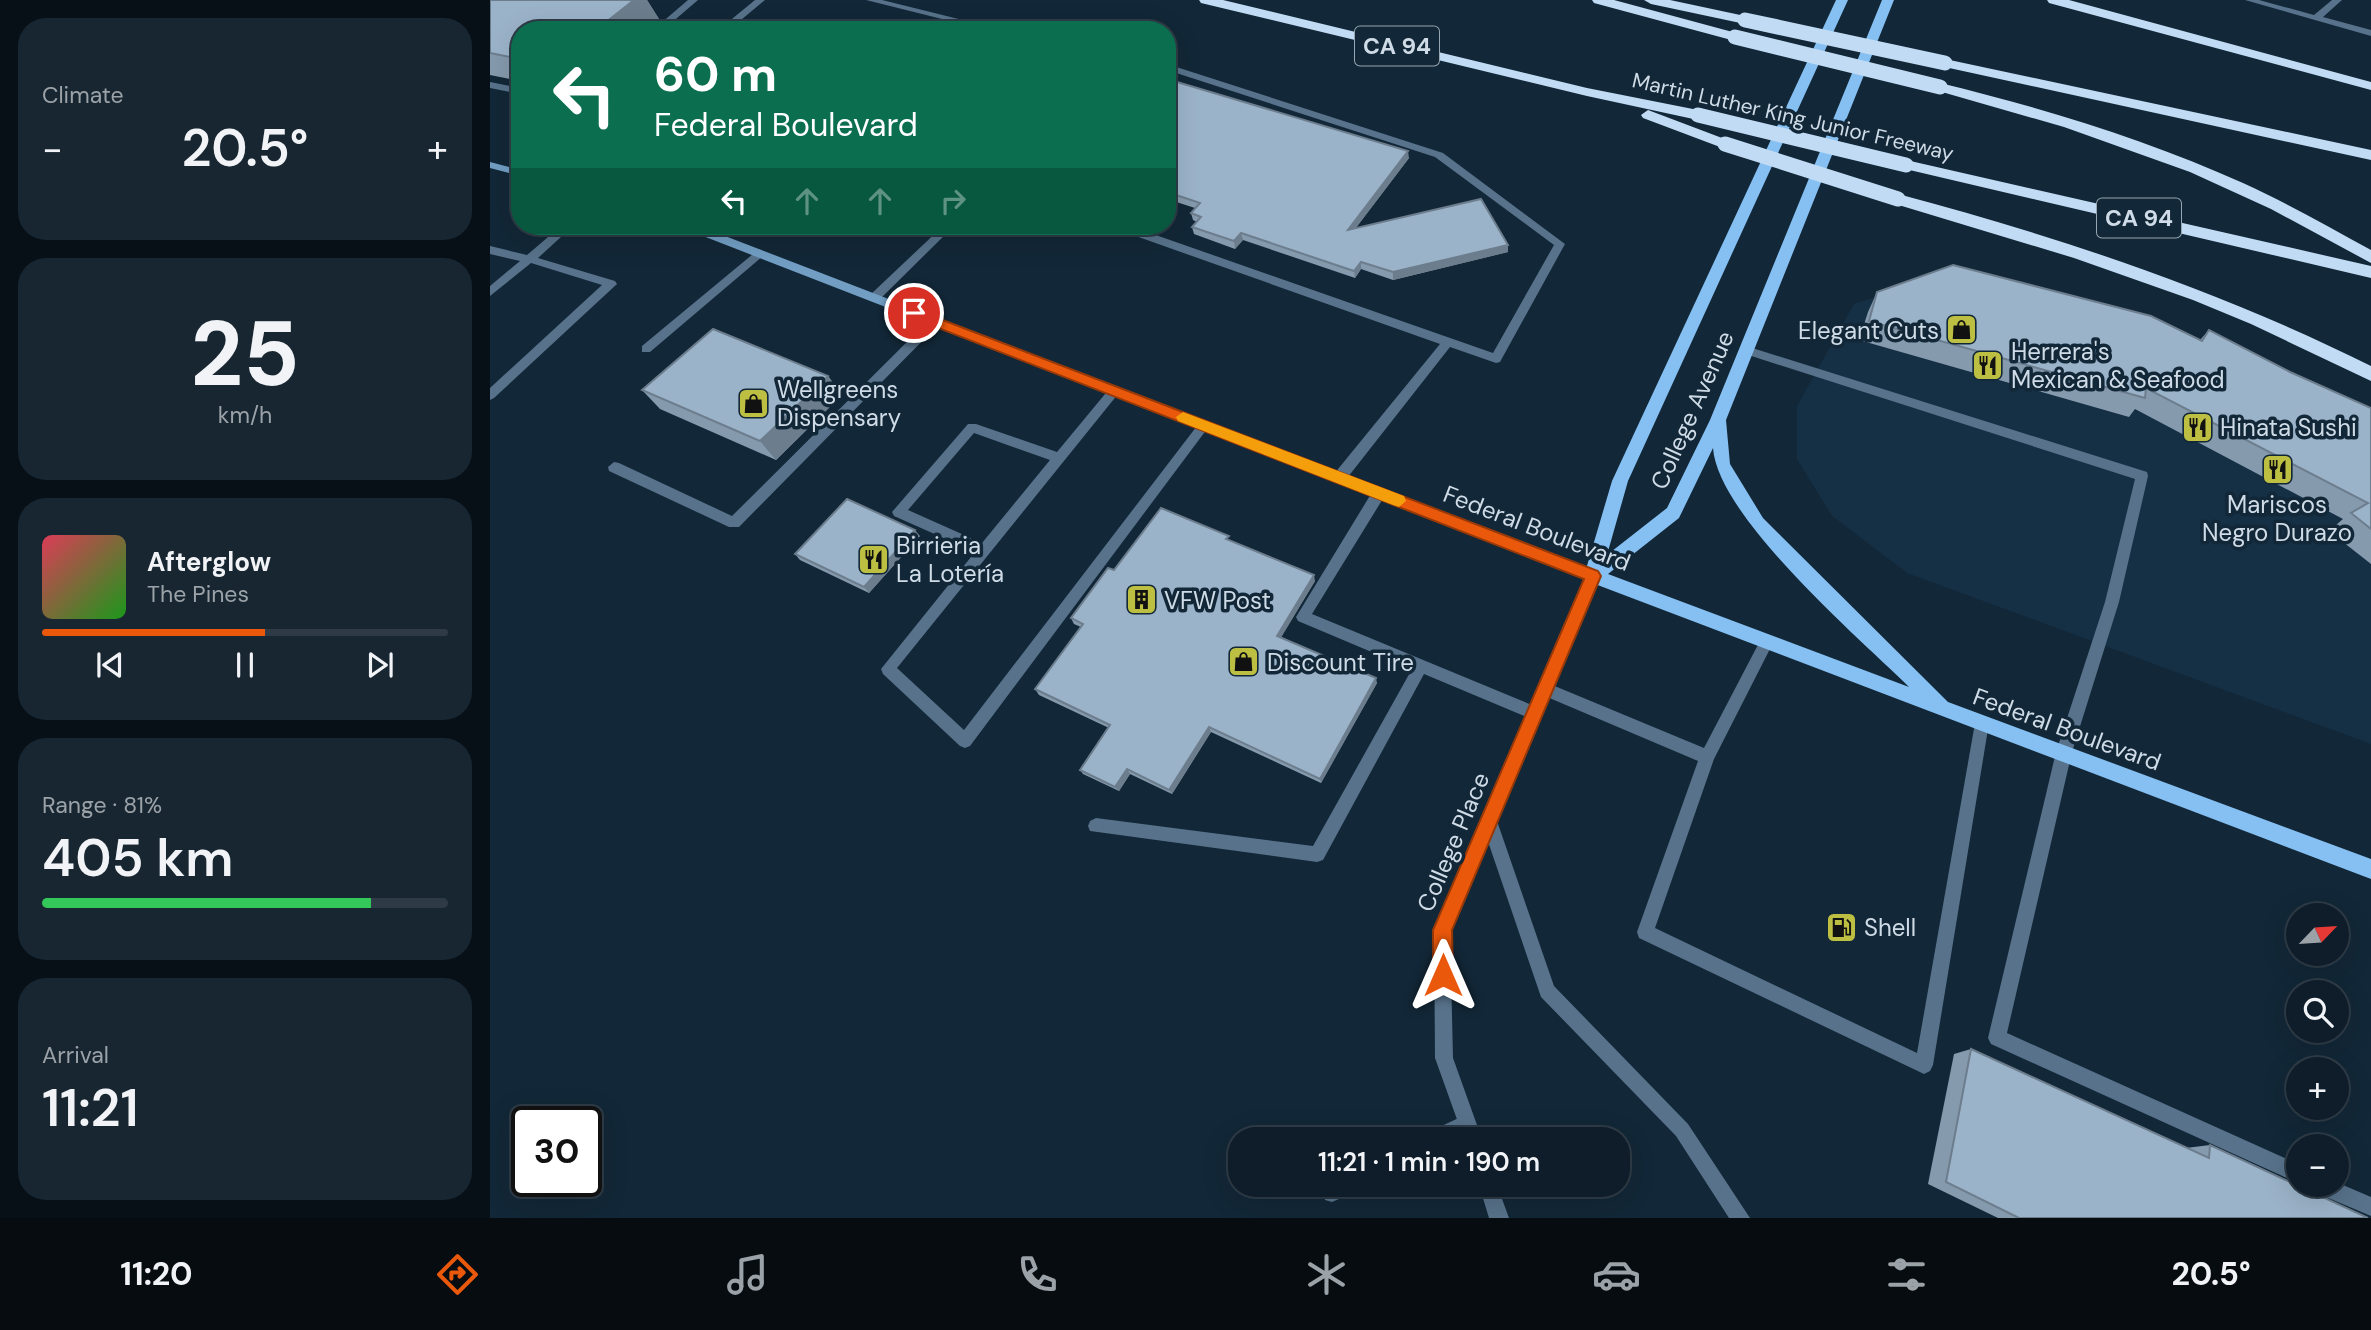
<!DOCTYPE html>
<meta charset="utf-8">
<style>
body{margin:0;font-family:"DM Sans",sans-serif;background:#172631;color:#f1f3f6;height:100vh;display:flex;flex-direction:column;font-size:26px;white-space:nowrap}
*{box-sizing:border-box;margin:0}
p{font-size:23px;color:#9ba2a8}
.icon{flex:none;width:38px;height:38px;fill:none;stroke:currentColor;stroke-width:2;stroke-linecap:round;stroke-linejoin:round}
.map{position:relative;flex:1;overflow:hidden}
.sheet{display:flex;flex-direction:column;gap:18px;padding:18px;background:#081017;width:490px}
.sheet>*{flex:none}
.banner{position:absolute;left:21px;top:21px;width:665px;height:214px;border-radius:28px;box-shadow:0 7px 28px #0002,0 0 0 2px #2e3b46;background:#0b6e4f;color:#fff;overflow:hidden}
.needle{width:46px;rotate:65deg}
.tools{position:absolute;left:1796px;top:903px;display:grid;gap:14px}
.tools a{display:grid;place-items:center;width:63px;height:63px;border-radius:50%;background:#0e1d29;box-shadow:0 7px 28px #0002,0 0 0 2px #2e3b46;font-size:35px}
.speed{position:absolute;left:21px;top:1106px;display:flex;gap:14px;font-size:35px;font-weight:700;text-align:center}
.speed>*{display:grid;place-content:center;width:91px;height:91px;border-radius:50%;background:#0e1d29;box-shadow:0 7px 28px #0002,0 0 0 2px #2e3b46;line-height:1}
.speed .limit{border:4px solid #111;border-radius:10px;background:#fff;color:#111}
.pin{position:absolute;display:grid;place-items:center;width:60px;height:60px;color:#fff;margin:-30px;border:4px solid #fff;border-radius:50%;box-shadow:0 2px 7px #0007}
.me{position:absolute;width:77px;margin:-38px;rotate:0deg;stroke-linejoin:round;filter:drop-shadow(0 0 5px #0008)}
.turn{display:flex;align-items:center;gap:24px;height:147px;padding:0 28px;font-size:32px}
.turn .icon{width:91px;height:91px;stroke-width:2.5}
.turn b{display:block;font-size:49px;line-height:60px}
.lanes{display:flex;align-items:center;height:66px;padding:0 28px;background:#0003;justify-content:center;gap:35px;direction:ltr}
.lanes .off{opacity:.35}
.big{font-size:52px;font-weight:600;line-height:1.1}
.sheet .tile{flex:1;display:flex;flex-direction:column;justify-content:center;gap:10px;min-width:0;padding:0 24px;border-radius:28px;background:#172631}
.sheet .dial{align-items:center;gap:0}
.dial b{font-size:91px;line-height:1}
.song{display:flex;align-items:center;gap:21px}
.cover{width:84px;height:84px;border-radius:10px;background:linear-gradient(135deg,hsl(350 70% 55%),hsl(120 70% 35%))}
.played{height:7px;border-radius:4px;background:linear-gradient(90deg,#ea580c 55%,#2e3b46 55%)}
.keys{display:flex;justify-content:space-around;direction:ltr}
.heat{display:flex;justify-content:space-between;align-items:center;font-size:38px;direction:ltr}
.charge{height:10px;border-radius:5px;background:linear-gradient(90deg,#34c759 81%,#2e3b46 0)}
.trip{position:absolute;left:738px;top:1127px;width:402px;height:70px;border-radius:28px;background:#0e1d29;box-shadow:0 7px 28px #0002,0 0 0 2px #2e3b46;font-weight:600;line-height:70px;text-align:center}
.dock{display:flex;height:112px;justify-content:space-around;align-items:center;background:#060c10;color:#9ba2a8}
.dock .icon{width:49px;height:49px}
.dock .on{color:#ea580c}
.dock b{font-size:32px;color:#f1f3f6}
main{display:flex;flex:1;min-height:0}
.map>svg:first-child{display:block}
</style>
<main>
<section class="sheet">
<div class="tile"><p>Climate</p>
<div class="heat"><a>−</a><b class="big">20.5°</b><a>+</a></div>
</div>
<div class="tile dial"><b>25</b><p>km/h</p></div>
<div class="tile">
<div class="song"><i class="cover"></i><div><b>Afterglow</b><p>The Pines</p></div></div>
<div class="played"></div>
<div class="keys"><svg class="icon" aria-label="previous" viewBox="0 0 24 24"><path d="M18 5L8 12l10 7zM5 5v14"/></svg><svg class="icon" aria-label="pause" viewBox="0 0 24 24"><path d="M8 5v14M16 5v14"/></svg><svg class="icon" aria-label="next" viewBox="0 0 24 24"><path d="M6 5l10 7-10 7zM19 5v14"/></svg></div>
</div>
<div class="tile"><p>Range · 81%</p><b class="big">405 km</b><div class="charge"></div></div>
<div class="tile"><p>Arrival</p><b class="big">11:21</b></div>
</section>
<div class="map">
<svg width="1881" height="1218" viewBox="0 0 1881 1218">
<rect width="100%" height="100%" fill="#122737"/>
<path fill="#152f45" d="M1447,276L1881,431V744L1417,573L1342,516L1307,459V406L1364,304Z"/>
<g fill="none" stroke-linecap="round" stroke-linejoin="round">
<path fill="#57728a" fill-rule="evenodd" d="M198,0H208L173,30H163Z
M265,0H275L245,25L257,30H238L221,25L216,30H207L219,19L237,23Z
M376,0H392L513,30H496Z
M677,64L953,153L1075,244L1010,362L1006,363L960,347L854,482H844L843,478L844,474L950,344L626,229L625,226H640L1003,353L1064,245L945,157L677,70Z
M0,82L30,88V94L0,88Z
M71,226H83L48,258L125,281L127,284L4,398L0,400V388L112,285L41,263L0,296V286L30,261L0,254V246L37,255Z
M453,226H464L388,301H380V295Z
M269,249L275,253L273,256L160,352H152V346Z
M445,317L451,321L449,324L249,527H239L119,471L118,467L124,462L129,463L242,516L441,318Z
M1256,346L1657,472L1658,476L1629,602L1582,752L1517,1033L1808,1164V1183L1501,1044L1498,1038L1566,752L1615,602L1645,479L1252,353L1250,350Z
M624,386L630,391L628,394L407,668L474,730L710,422H718L720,425L480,746L475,748L470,746L393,674L391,669L485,552L404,516L402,512L478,424H486L567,452L620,388ZM484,433L560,460L492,543L418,510Z
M889,488L896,493L894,497L822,614L1049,708L1051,713L1049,718L1044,720L1039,718L934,674L833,860L827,862L600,831L598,826L600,821L606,818L823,846L922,669L808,621L806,617L884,489Z
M1276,637L1281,639L1283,643L1224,759L1165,928L1427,1053L1485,723L1487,718L1492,716L1497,718L1499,723L1443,1065L1440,1071L1434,1074L1149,938L1147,932L1208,761L1050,694L1048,689L1050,684L1055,682L1214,748L1271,639Z
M999,813L1005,816L1007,821L1064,986L1198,1124L1260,1218H1239L1186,1136L1051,997L991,821L993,816Z
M977,1114L983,1117L986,1123L983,1129L965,1139H937L939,1132Z
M1846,1182L1881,1197V1216L1824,1192L1822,1185H1846Z
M839,1185H867L865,1192L842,1202L835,1200L833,1193Z"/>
<path fill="#57728a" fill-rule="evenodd" d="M1755,0H1769L1824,15L1842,0H1852L1833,17L1881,30V36Z
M1103,570L1108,572L1110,576L960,930L963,1058L992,1139H974L945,1058L944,930L1096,576L1098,572Z
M989,1185H1007L1019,1218H999Z"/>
<path fill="#729ec4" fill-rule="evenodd" d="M0,162L30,170V176L0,168Z
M194,226H209L1108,572L1110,576L1108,580H1098L195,229Z"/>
<path fill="#86c0f2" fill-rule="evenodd" d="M1346,0H1358L1138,481L1117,555L1177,508L1220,420L1392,0H1404L1236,420L1240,464L1273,518L1458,702L1881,859V879L1097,581L1094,576L1122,481ZM1223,448C1228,517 1368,637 1419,687L1118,574L1189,518Z"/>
<path fill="#c0dbf3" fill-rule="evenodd" d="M709,0H733L1097,88L1208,110L1215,115L1208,120L1097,96L711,3Z
M1102,0H1124L1250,34L1252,37L1245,41L1104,3Z
M1154,0H1180L1255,16L1262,20L1255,24L1161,4Z
M1557,0H1579L1881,82V90L1559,3Z
M1455,59L1881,150V160L1450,66L1448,63Z
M1450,83C1553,108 1657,140 1753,183C1797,203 1839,227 1881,250V263L1781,209L1700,172L1574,127L1445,90L1443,87Z
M1158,110L1240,141L1243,144L1240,147H1230L1153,118L1151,115Z
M1416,160L1881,266V278L1411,168L1408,165L1411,162Z
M1408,194C1570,237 1731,291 1881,366V381L1761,324L1703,300L1584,258L1402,203L1400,199Z"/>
<path stroke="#c0dbf3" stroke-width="15" d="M1255,20L1455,63
M1245,37L1450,87
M1208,115L1416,165
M1235,144L1408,199"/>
</g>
<path fill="#859aad" d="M0,0H157L169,19L30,30V81L0,75Z
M677,79L919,158L865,229L1018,252L903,280L871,269L865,278L753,240L745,249L704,234L702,227L707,222L703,220L701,213L705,208L677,199Z
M1387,292L1710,340L1719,330L1800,372L1881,408V564L1839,531L1853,519L1645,409L1639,417L1369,340L1378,312Z
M338,376L352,395L286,460L170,409L152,390Z
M430,536L379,593L310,560L305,554Z
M740,541L825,581L791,637L887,683L831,783L721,732L682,794L640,774L629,791L593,774L590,770L619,728L549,695L545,689L591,627L584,624L581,618L624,570Z
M1481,1049L1696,1148L1720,1145L1878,1218H1508L1438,1184L1464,1054Z"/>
<path fill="#6c7d8d" d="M144,0H157L169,19L156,30H106Z
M918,151L919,158L859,237L858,230Z
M751,233L753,240L745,249L744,241Z
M1018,245V252L903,280V272Z
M871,262V269L865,278L864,271Z
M338,376L352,395L286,460L270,441Z
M425,530L430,536L379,593L374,587Z
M824,575L825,581L789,641L787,636Z
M886,678L887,683L831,783L830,779Z
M719,727L721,732L682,794L679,790Z
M637,769L640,774L629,791L625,787Z"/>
<path fill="#9bb3c9" stroke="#6c7d8d" stroke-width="2" d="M0,0H144L106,30H30V59L0,53Z
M677,79L918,151L858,230L991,199L1018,245L903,272L871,262L864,271L751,233L744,241L702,227L711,217L701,213L710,203L677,192Z
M1463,265L1661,316L1712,341L1719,330L1800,372L1881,408V529L1861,513L1878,503L1656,388L1655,398L1379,321L1387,292Z
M223,329L338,376L270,441L152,390Z
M357,499L425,530L374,587L305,554Z
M671,508L739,536L736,539L824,575L787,636L886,678L830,779L719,727L679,790L637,769L625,787L590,770L620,725L545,689L593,624L581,618L618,568L624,570Z
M1481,1049L1719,1158L1720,1145L1878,1218H1529L1456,1182Z"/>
<path fill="#ea580c" stroke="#983908" stroke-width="2" d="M424,309L1108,571L1111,576L962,930L963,975L960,982L953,985L946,982L943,975V930L1094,579L420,317L418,313Z"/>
<path fill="#f59e0b" d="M693,412L914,496L916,501L909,507L903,505L688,421L686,417Z"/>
<defs>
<symbol id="shop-square" viewBox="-11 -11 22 22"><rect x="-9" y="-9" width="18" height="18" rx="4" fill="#bdbf43" stroke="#122737"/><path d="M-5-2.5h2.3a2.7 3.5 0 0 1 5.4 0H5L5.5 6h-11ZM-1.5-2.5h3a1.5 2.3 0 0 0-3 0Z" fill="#111"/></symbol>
<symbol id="restaurant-square" viewBox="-11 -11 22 22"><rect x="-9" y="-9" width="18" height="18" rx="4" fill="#bdbf43" stroke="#122737"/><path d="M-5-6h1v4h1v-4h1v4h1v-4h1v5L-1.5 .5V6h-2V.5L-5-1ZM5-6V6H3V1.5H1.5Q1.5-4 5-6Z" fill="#111"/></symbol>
<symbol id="building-square" viewBox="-11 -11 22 22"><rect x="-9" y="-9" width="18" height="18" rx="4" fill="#bdbf43" stroke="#122737"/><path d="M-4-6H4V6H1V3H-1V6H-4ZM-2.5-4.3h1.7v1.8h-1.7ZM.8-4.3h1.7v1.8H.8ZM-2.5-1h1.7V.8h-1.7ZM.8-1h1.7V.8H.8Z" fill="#111"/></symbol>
<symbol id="fuel-square" viewBox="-11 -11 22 22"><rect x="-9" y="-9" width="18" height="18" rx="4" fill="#bdbf43" stroke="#122737"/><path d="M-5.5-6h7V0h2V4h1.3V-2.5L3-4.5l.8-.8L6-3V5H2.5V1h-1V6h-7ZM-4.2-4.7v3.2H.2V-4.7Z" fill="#111"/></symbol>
</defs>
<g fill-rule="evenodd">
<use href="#shop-square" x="1454" y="312" width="35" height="35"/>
<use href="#restaurant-square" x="1480" y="348" width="35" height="35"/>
<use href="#shop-square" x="246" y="386" width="35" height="35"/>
<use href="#restaurant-square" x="1690" y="410" width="35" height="35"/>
<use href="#restaurant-square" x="1770" y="452" width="35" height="35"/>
<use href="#restaurant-square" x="366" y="542" width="35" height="35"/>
<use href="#building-square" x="634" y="582" width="35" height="35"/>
<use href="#shop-square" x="736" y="644" width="35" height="35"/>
<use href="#fuel-square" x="1334" y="910" width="35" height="35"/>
</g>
<g text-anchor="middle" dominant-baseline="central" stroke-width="7" stroke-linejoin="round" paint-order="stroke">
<g font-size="21" fill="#cfdce7" stroke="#122737">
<text transform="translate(1303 117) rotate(13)">Martin Luther King Junior Freeway</text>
</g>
<g fill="#122737" stroke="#96a6b2" stroke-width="2">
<rect x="865" y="26.5" width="84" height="39" rx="5"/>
<rect x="1607" y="198.5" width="84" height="39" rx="5"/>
</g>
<g font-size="23" font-weight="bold" fill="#cfdce7">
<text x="907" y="46">CA 94</text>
<text x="1649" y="218">CA 94</text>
</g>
<g font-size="24" fill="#cfdce7" stroke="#122737" text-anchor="start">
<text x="1449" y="330" text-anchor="end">Elegant Cuts</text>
<text x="1521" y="351">Herrera's<tspan x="1521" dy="28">Mexican &amp; Seafood</tspan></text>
<text x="287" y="389">Wellgreens<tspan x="287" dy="28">Dispensary</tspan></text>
<text x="1730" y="427">Hinata Sushi</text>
<text x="1787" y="504" text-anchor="middle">Mariscos<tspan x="1787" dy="28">Negro Durazo</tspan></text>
<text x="406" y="545">Birrieria<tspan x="406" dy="28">La Lotería</tspan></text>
<text x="674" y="600">VFW Post</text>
<text x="777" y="662">Discount Tire</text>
<text x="1374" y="927">Shell</text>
</g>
<g font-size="24" fill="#cfdce7" stroke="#122737">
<text transform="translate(1202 410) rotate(-66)">College Avenue</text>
<text transform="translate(1047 528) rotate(21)">Federal Boulevard</text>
<text transform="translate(1577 729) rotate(20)">Federal Boulevard</text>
<text transform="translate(963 842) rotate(-67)">College Place</text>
</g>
</g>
</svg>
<div class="tools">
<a><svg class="needle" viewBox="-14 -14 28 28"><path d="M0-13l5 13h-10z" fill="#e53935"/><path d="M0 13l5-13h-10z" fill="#9ba2a8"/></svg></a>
<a><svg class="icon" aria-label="search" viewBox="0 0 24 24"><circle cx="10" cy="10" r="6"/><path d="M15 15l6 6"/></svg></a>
<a>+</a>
<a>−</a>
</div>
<div class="speed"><div class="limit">30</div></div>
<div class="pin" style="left:424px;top:313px;background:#d93025"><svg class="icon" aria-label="arrive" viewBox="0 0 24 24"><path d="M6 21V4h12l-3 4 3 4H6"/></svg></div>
<svg class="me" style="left:953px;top:975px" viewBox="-20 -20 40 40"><path d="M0-17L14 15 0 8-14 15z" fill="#ea580c" stroke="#fff" stroke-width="4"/></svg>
<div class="trip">11:21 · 1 min · 190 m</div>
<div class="banner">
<div class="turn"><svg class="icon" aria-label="left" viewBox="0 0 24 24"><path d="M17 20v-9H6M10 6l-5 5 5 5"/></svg><div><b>60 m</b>Federal Boulevard</div></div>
<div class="lanes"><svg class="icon" aria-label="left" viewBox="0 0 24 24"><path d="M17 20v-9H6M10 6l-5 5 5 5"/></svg><svg class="icon off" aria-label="ahead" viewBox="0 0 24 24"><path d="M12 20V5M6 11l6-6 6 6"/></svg><svg class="icon off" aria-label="ahead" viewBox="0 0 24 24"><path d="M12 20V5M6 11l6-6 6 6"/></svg><svg class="icon off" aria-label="right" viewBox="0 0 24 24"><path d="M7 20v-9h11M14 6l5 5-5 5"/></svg></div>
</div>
</div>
</main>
<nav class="dock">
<b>11:20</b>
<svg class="icon on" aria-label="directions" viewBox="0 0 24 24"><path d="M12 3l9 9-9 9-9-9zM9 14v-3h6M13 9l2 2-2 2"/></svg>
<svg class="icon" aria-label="music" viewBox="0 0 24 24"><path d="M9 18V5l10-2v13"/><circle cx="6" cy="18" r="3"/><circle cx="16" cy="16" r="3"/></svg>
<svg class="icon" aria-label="phone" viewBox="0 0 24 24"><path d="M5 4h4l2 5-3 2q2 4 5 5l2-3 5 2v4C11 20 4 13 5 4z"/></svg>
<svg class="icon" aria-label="climate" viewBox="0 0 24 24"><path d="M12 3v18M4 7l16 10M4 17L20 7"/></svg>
<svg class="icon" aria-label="car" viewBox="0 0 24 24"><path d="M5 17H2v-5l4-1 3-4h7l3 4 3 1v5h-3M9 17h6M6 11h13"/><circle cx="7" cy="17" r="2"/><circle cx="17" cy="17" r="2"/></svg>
<svg class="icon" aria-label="filters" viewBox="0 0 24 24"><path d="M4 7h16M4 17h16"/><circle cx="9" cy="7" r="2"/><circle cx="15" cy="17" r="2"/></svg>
<b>20.5°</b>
</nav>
